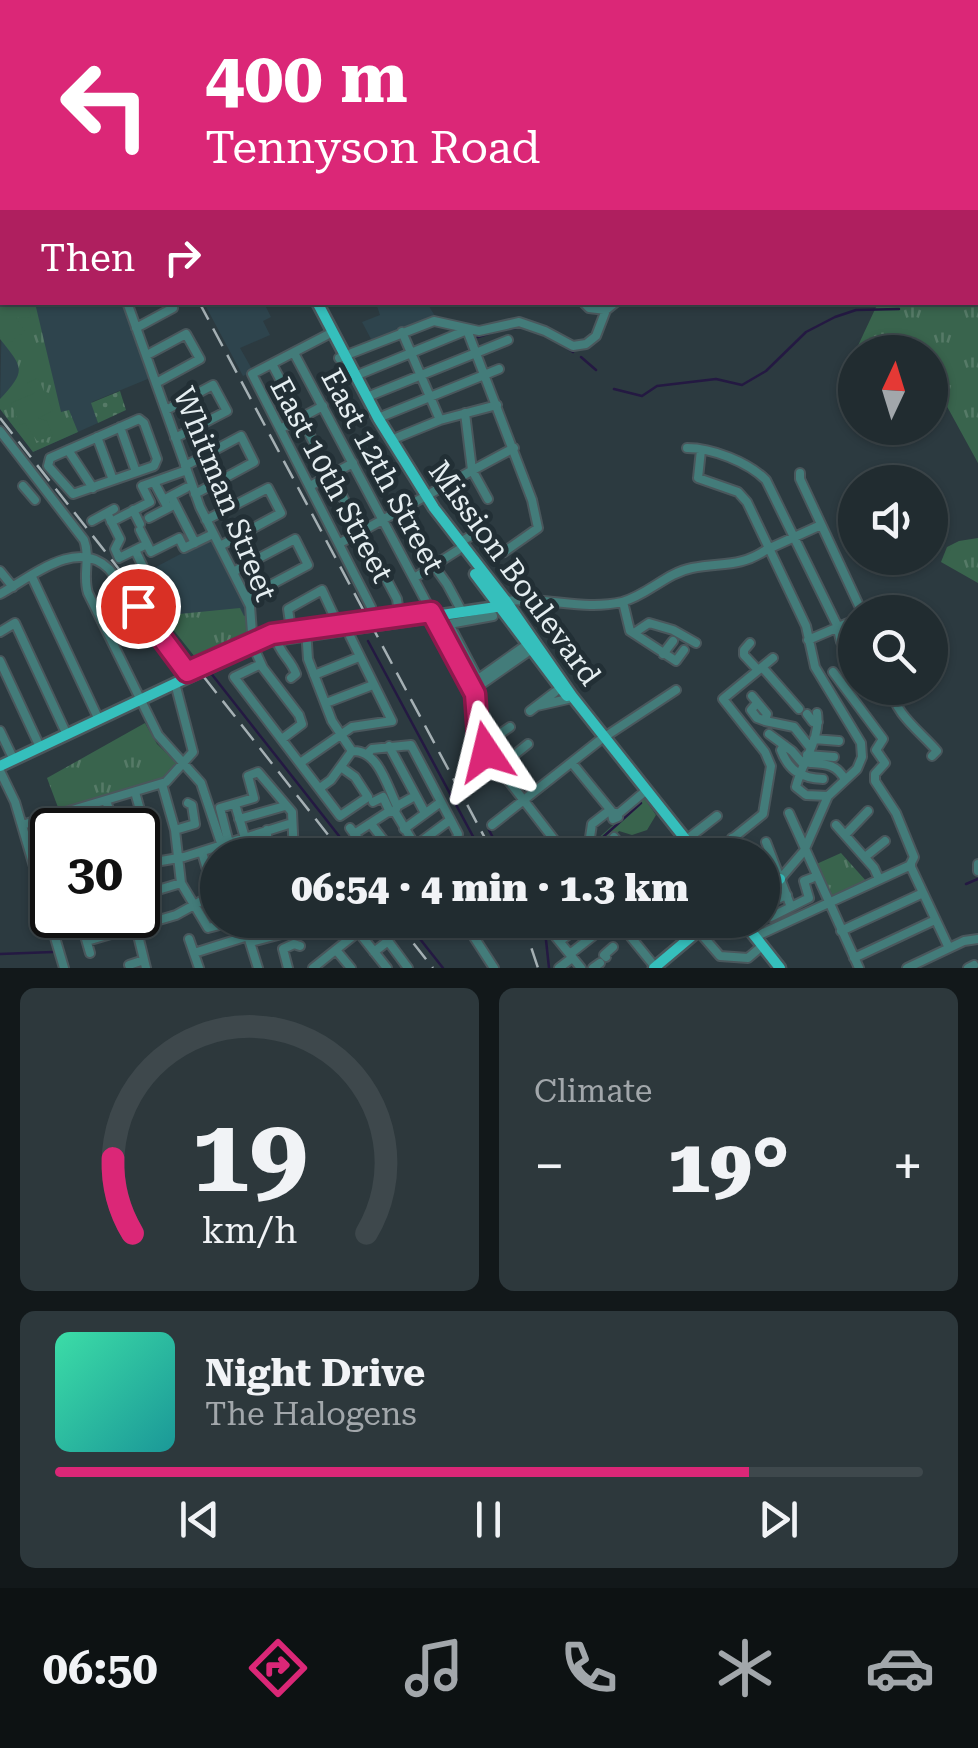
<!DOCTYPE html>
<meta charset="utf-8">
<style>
body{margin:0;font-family:"Roboto Serif",serif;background:#2d383c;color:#f1f3f6;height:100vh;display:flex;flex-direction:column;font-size:38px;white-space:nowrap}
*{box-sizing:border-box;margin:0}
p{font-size:32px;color:#a2a7ab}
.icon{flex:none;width:55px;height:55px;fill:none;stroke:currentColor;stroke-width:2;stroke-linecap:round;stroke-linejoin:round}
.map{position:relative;height:968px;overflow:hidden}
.side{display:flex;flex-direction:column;gap:20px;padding:20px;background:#12181a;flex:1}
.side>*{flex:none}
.hud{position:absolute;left:0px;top:0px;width:980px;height:305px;box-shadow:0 2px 8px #0004,0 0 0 2px #3e484c;background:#db2777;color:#fff;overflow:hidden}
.needle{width:65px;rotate:4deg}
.fabs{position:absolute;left:838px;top:335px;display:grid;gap:20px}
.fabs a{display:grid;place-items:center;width:110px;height:110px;border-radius:50%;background:#212c30;box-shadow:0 2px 8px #0004,0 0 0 2px #3e484c;font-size:50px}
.speed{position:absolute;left:30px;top:808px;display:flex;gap:20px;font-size:50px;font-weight:700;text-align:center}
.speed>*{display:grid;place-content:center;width:130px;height:130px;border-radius:50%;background:#212c30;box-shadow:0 2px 8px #0004,0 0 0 2px #3e484c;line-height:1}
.speed .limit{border:5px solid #111;border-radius:15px;background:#fff;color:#111}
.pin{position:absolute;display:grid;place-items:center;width:85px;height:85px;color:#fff;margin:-42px;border:5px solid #fff;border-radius:50%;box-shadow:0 2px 10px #0007}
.me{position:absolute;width:110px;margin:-55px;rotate:350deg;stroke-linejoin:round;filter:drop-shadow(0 0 8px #0008)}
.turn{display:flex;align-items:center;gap:35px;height:210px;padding:0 40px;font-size:45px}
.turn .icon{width:130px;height:130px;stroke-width:2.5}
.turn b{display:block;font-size:70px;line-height:85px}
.then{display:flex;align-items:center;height:95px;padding:0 40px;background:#0003;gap:20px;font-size:38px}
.big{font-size:75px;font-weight:800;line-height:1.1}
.side .tile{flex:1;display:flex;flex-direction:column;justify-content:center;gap:15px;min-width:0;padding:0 35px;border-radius:15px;background:#2d383c}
.side .dial{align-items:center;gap:0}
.dial svg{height:260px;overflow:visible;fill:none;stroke:#3e484c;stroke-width:7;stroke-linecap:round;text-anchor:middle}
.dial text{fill:#f1f3f6;stroke:none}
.song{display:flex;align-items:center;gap:30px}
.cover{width:120px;height:120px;border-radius:15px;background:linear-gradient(135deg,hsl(160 70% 55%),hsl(180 70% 35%))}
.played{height:10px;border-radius:5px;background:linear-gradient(90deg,#db2777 80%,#3e484c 80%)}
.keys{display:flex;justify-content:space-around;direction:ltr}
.heat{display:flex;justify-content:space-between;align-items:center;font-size:55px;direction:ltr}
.side .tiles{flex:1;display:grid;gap:20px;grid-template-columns:1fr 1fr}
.tile:last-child{grid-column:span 2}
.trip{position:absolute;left:200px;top:838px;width:580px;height:100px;border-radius:50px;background:#212c30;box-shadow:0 2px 8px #0004,0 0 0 2px #3e484c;font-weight:800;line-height:100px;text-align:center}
.menu{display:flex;height:160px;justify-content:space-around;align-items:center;background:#0d1213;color:#a2a7ab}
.menu .icon{width:70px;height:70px}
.menu .on{color:#db2777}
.menu b{font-size:45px;color:#f1f3f6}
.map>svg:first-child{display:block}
</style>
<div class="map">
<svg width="978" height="968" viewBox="0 0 978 968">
<defs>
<pattern id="grass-tufts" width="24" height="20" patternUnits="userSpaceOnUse" patternTransform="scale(2.5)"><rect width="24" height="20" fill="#39644d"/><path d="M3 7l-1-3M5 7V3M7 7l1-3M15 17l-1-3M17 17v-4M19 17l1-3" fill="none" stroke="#567a67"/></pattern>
<pattern id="garden-dots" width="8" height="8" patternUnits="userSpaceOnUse" patternTransform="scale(2.5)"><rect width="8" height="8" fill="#39644d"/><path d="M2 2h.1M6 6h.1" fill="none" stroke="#567a67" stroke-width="1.8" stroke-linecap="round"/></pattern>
</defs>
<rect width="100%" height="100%" fill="#2c3a40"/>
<path fill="#2e444d" d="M2,300V302L123,303L150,378L92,402L98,423L33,452L0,409Z
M204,303H264L271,317L263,321L270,335L240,348L253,371L243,376Z
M376,303H427L435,316L372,341L362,322L380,315Z
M211,538L246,607L247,638L199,662L133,579Z"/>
<path fill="url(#grass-tufts)" d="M978,99V463L938,390L930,383V352H855L878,303L978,302Z
M2,300V302L35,303L61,412L69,410L78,432L33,452L0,409V399C27,370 23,368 0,339Z
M978,538V583L941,562L947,547L959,541Z
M178,602L179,614L240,608L244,616L248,615L247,638L199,662L157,609Z
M145,723L157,744L178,764L167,779L59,810L47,778Z
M644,798L656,815L647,830L632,835L619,831L600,855H579Z
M841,853L867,882L829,900L812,866Z"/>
<path fill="url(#garden-dots)" d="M120,391L126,410L98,423L91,403Z"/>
<path fill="#39644d" d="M3,303L7,308V305L27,303L31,317L16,318L25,331L7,345L0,337V305Z
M38,378L53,411L38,418L47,421L53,436L37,441L25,423L20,425L11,403L35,393L27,383Z"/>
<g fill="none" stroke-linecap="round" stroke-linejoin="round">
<path stroke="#241942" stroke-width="2.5" d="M512,0L515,2
M416,2L432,0
M0,44L2,43
M501,330L523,327
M474,334L478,337L494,332
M558,342L573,352
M581,357L596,370
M614,389L642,396L657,386L716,379L742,385L766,371L806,332L835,317L856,310L899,309
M368,641L483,855
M210,672L354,855
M489,830L502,855
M583,855L641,803
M966,884L978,879
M405,920L443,968
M534,920L546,940L549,968
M0,954L53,952"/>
<defs>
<path id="minor" d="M25,0L26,2
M816,0L819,2
M895,0L896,2
M909,2L912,0
M0,98H1
M0,279L2,278
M127,302L200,507L250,606L253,646L263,668L299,715L302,724L282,739
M583,302L589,308L606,310
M136,328L173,308L169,302
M402,332L440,420
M327,335L252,374L371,607
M294,353L473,690C480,710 476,729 484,749L566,855
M147,355L186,334L200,359L156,383
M339,358L434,321L479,331L519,322L545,331L573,346L586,344L596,336L606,310L616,302
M272,364L397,599L398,606
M355,376L467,330L532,500L538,528L504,552L482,530L460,542
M367,397L508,340
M166,410L213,385L227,411L175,438
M465,413L472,470L488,499
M378,418L499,369
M139,419L144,423L157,459L154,466L73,494L48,466L50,458Z
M120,427L136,472
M280,429L323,406
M0,431L84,540C91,558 82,575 88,593L158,735L201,783L225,855
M97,437L113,480
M391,440L440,420L497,405
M687,448C712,448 748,462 766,480L837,625L841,642
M68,450L93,488
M701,450L698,478L738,492L747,502L806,626L815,667L861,743L862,757L857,769L828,796L804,851L780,879
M185,466L241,436L254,462L195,494
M800,473V479L862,612
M154,482L168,508
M23,486L35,500
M310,486L353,463
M171,496L195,543
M167,498L186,488
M133,510L140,524
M107,513L120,539L115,549L119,558L147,544L151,552L179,538L184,548L213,534
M397,514L447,584L460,608
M149,518L172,506
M206,520L268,488L281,513L220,546
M92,521L114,509
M111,522L150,502L142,486L187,470
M140,530L147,544
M340,543C398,512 455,479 514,448
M768,549L821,525
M135,550L145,571
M0,571L13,587
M233,572L295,539L308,565L246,598
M32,577L99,720
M414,578L458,550
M0,594C31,577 77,537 109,569L187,672
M506,601C546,596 582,611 622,602C648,595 666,573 692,568C721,562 739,568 766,550
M623,602L630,631L676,661L684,650
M306,629L308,659L332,721L352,751
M0,632L15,623L67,735
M634,633L649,623L673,630L696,643
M292,636L288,609L322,590L335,618
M276,638C279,653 291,659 296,674L291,678
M808,640L855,620
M750,643L744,650V655L758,670
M663,654L673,641
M0,661L40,747
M261,664L234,677L340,816L368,797L355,777L341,767
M762,667L799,709
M833,672L883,739L876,750L885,763L875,774V781L896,813L914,857L910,865L949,948
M314,675L359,657
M478,679L449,624L493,616
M474,682L522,648
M892,688C892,712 922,733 937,751L932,756
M473,690L532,649
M752,696L767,714L765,721L794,727L809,746
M326,703L373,685
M757,703L751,710L757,718L765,721
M537,706L568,699
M530,711L555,692
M817,713C821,739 802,761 796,787L806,795L828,796
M807,714L813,722H818
M0,731L12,756
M769,734L792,751L804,765
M814,739L839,741
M784,745L781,750C789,771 801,778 823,779
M389,746L425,813
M482,746L510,727
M352,751C378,749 387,786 397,806
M368,753L372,749L411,745L458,834L457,839L437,855
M807,755L834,757
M806,760L810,763C826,764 837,764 845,780
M300,763L352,727L392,721L350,636
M572,763L613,813
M498,768L528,744
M0,771L15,802L64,968
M162,784L175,830L181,883L208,928L239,920
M320,788L331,780L352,751
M135,792L154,860
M106,800L115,830
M373,802L383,797L390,812
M235,804L250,855
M395,812L421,855
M616,813L618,817L613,819L612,814Z
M789,813L859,968
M618,814L643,793
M239,819L285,806
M371,824L395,855
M22,825L166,782L193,752L175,683
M492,825L600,740L676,690
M836,825L874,868L879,879
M350,828L370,855
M404,829L441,802
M175,830L195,824L192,805L188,803
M267,830V855
M354,834L388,812H395L397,806L415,796
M845,835L868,811
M614,837L629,855
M732,838L747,855
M686,840L717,816
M309,842L321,855
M766,842L791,907
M589,844L592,824L610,810
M415,846L450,820
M30,853L52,847
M232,855L220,808L254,798L248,776L258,772L292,812L294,855
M609,855L618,842
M712,855L763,814L771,766L765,752L723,699L773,658
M865,857L885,841
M978,864V871
M138,865L184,857L292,823
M138,896L181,883
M772,901L787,895
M762,908L767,916L771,917L809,898L804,881L812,878
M79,915L90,953
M243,920L258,968
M318,920V923
M349,920L387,968
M463,920L494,968
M542,920L581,968
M617,920L656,968
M50,921L72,915
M136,927L146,968
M841,931L923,893
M701,934L720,956L748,958L762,946
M761,934L911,865
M189,939L199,968
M87,941L176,915L214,894L202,852
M560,941L584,923
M251,942L304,928
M336,950L351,968
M374,952L388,941L408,968
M194,953L248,936
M570,954L594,935
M606,957L604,955L613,947
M854,958L935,920
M129,965L144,960
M288,968L283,949L294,944L300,946
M313,968L373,920
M559,968L572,958
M593,968L600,963
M907,968L964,941L978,939
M968,968L974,965"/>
<path id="major" d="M148,0L149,2
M317,302L378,418L434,508L506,601L572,696L698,855
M475,574L567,696
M0,766L265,641L503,606
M762,892L780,879
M742,920L780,968
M654,968L711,920"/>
</defs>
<use href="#minor" stroke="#4a575c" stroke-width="12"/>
<use href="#major" stroke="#4a575c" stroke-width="15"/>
<use href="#minor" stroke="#437c7a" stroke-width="8"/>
<use href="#major" stroke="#35bfbc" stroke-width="10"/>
<path stroke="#a5b0b4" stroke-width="2.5" stroke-dasharray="20 10" stroke-linecap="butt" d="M41,0L42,2
M199,302L494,855
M0,418L344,855
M395,920L433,968
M522,920L538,968"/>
</g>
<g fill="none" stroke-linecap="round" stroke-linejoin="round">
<defs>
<path id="route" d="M138,606L187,672L272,634L431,612L475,694L478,735L486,752"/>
</defs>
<use href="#route" stroke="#8e194d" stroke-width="25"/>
<use href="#route" stroke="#db2777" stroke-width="18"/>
</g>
<g text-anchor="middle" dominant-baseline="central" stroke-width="10" stroke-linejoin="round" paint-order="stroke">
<g font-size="30" fill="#e5eef1" stroke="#222f35">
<text transform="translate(383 471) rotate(62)">East 12th Street</text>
<text transform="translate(332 480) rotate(62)">East 10th Street</text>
<text transform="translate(225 494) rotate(68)">Whitman Street</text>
<text transform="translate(515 573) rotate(54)">Mission Boulevard</text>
</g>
</g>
</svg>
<div class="fabs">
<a><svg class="needle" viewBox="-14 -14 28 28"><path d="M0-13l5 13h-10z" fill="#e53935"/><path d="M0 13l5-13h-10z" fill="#a2a7ab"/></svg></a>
<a><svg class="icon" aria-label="sound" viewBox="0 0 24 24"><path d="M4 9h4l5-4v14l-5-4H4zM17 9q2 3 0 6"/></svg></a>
<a><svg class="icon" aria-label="search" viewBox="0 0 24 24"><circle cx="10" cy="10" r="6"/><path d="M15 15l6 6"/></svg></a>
</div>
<div class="speed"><div class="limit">30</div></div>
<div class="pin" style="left:138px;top:606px;background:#d93025"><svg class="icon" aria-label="arrive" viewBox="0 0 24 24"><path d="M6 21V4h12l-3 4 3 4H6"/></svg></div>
<svg class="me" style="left:486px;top:752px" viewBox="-20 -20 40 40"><path d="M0-17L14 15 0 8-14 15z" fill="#db2777" stroke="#fff" stroke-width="4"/></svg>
<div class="trip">06:54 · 4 min · 1.3 km</div>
<div class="hud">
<div class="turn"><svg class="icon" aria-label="left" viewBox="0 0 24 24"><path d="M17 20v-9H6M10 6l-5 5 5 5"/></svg><div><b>400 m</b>Tennyson Road</div></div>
<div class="then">Then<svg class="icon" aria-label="right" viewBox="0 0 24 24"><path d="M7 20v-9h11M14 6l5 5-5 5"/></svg></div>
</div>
</div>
<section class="side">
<div class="tiles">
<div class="tile dial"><svg viewBox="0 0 100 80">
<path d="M14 69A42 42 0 1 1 86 69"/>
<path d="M14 69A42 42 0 0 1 8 46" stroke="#db2777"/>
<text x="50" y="56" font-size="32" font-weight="700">19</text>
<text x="50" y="72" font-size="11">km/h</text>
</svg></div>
<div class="tile"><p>Climate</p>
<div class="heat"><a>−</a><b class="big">19°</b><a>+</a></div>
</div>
<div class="tile">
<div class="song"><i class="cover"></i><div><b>Night Drive</b><p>The Halogens</p></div></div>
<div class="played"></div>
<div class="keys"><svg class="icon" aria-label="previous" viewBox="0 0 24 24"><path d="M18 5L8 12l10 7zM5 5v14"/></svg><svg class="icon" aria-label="pause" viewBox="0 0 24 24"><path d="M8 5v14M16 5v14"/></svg><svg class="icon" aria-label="next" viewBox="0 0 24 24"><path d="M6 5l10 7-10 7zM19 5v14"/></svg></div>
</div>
</div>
</section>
<nav class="menu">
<b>06:50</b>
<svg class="icon on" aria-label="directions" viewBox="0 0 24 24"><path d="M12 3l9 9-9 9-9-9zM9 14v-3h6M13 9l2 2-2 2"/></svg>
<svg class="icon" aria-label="music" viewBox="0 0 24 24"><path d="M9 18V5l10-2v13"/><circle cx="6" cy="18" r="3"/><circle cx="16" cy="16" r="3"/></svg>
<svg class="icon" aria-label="phone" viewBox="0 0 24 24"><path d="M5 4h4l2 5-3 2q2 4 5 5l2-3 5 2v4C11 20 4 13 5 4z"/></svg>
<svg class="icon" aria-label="climate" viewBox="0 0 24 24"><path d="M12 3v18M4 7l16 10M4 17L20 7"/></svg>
<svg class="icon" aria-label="car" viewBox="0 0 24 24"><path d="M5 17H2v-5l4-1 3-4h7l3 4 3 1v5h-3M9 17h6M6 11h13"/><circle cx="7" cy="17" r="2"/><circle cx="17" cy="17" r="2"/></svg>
</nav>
